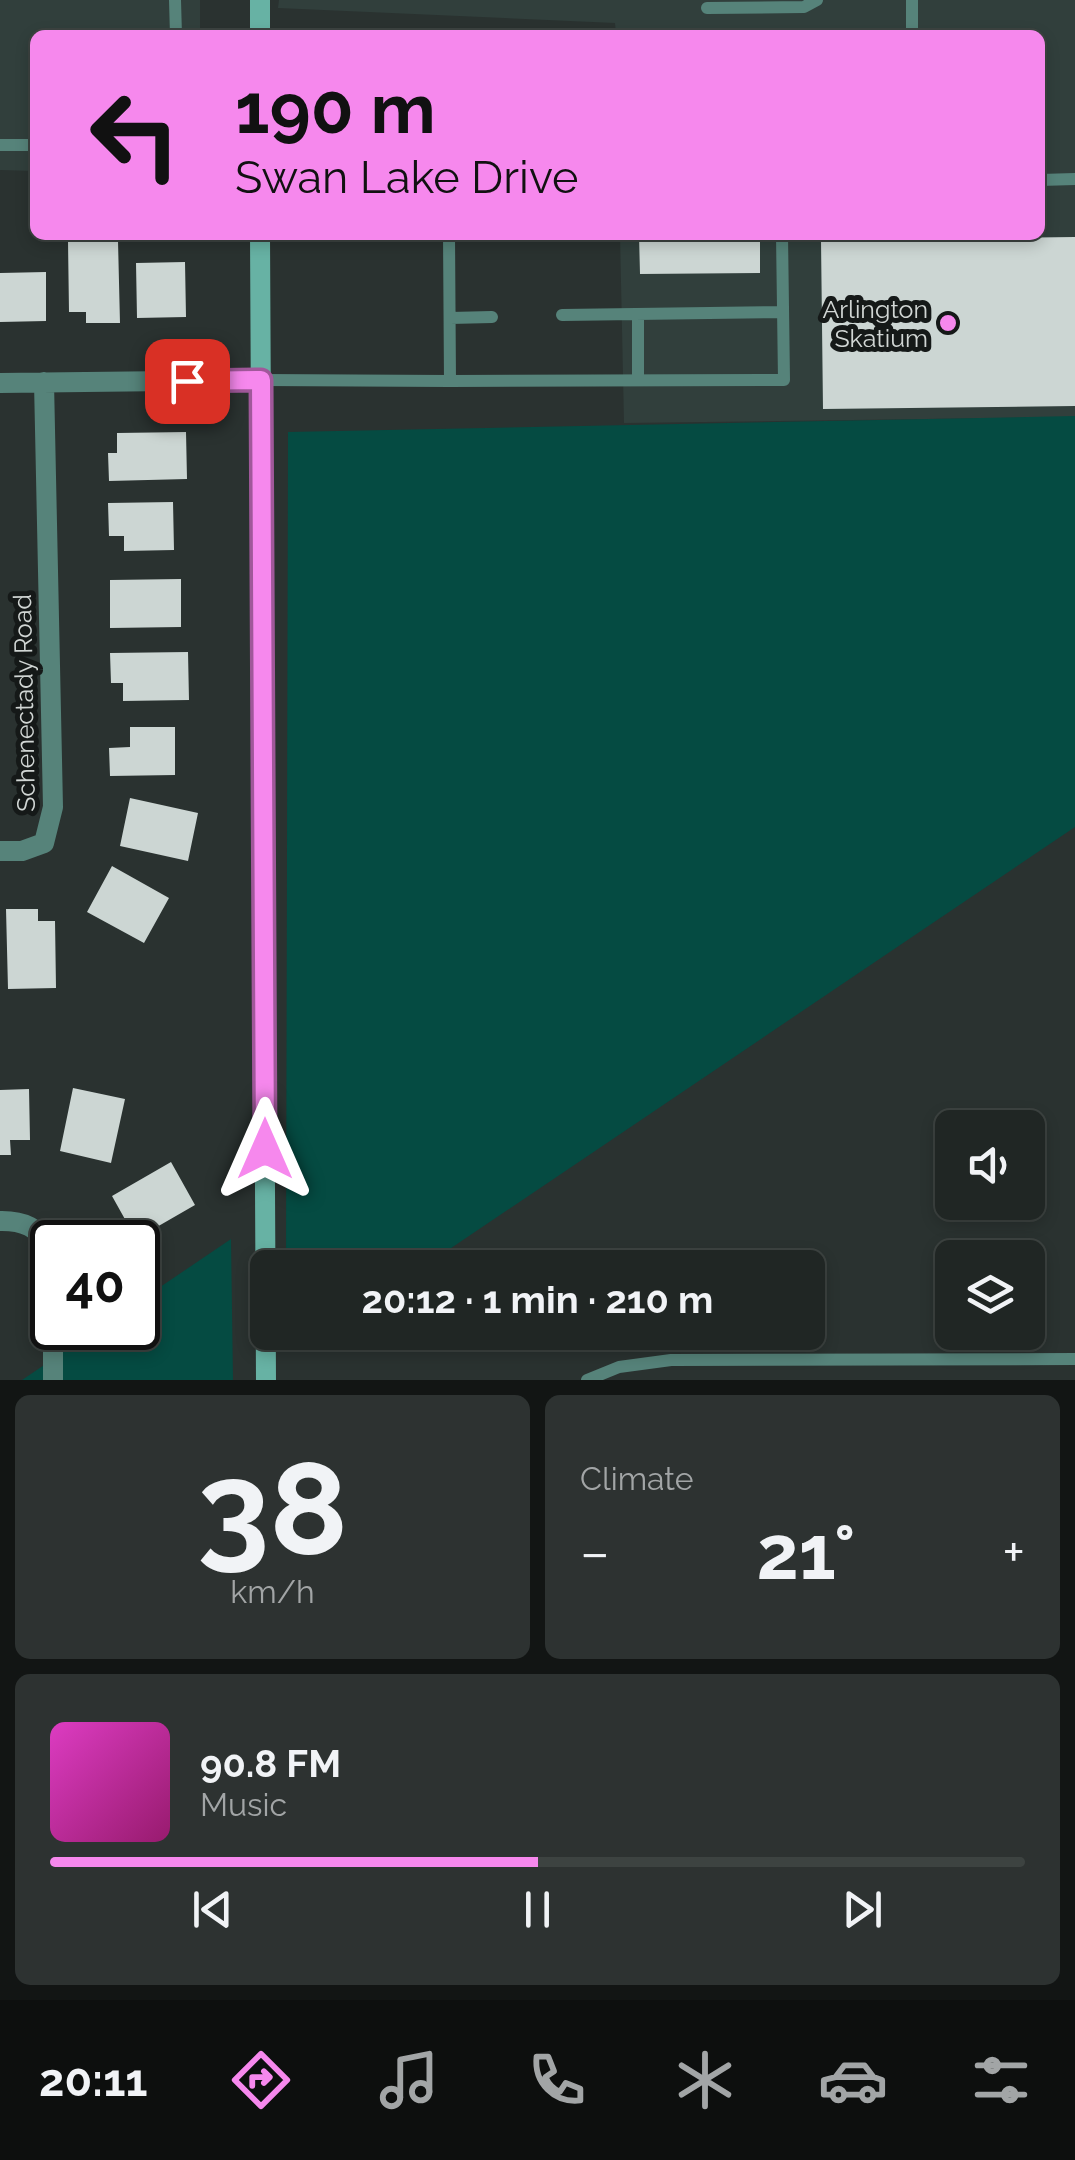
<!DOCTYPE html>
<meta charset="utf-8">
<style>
body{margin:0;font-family:Raleway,sans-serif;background:#2d3231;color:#f1f3f6;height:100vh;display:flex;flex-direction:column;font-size:38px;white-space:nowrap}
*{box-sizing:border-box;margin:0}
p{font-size:32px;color:#a2a5a6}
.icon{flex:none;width:55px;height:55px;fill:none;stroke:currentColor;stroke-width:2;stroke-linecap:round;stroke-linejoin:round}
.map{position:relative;height:1380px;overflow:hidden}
.drawer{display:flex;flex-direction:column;gap:15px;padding:15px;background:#121514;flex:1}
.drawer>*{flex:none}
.guide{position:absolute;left:30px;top:30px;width:1015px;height:210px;border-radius:15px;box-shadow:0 5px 15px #0003,0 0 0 2px #3d4341;background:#f688ed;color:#111;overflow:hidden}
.buttons{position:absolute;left:935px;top:1110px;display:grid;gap:20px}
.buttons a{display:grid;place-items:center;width:110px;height:110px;border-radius:15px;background:#202624;box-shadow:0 5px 15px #0003,0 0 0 2px #3d4341;font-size:50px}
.speed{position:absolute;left:30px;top:1220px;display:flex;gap:20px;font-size:50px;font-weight:700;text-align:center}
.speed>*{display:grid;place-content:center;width:130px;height:130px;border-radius:50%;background:#202624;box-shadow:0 5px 15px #0003,0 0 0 2px #3d4341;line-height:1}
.speed .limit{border:5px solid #111;border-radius:15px;background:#fff;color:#111}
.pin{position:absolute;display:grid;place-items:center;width:85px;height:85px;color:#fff;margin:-42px;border-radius:20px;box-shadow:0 5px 15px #0006}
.me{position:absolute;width:110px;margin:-55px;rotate:0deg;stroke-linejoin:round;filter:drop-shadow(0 0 8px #0008)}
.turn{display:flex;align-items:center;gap:35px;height:210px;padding:0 40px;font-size:45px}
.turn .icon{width:130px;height:130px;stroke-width:2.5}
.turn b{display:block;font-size:70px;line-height:85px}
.big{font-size:75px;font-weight:700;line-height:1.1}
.drawer .tile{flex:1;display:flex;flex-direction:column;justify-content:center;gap:15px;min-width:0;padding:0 35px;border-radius:15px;background:#2d3231}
.drawer .dial{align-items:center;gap:0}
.dial b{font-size:130px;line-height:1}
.song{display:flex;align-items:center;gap:30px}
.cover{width:120px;height:120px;border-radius:15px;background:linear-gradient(135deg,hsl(310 70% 55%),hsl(320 70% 35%))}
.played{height:10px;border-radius:5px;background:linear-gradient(90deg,#f688ed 50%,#3d4341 50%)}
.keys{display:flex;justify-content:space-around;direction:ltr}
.heat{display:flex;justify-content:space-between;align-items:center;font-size:55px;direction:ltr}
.drawer .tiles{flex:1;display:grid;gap:15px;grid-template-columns:1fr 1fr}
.tile:last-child{grid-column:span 2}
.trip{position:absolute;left:250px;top:1250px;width:575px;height:100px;border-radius:15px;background:#202624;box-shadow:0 5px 15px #0003,0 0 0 2px #3d4341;font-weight:700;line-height:100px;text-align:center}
.tab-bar{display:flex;height:160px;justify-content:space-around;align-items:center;background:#0d0f0e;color:#a2a5a6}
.tab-bar .icon{width:70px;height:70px}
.tab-bar .active{color:#f688ed}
.tab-bar b{font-size:45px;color:#f1f3f6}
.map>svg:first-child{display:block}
</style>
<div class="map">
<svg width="1075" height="1380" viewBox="0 0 1075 1380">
<rect width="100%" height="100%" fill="#2a3230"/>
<path fill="#313f3c" d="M0,0H200V35H35V171L0,170Z
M279,0H1075V417L624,423L620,235H1040V35H616L615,23L278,8Z"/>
<path fill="#054b42" d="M1075,416V827L423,1267H286L288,432Z
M231,1239L233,1380H22L99,1328H138V1302Z"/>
<path fill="#ccd6d3" d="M639,235H760V273L640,274Z
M1075,237V406L823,409L821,240Z
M68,241H118L120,323H86V312H69Z
M185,262L186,317L137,318L136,263Z
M46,272V321L0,322V273Z
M186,432L187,479L109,481L108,453H117V433Z
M173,502L174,550L124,551V536H109L108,503Z
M181,579V627L110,628V580Z
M188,652L189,700L123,701V683H111L110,653Z
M130,727H175V775L110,776L109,748L130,747Z
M130,798L198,813L188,861L120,846Z
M112,866L169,898L144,943L87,912Z
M6,909H38V921H55L56,988L8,989Z
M73,1088L125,1099L111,1163L60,1151Z
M29,1089L30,1140H10L11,1155H0V1090Z
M171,1162L195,1205L136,1239L112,1196Z"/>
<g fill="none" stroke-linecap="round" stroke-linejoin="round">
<path stroke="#56837a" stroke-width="12" d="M175,0L176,35
M912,0V35
M707,8L804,7L817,0
M0,145H35
M1040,180L1075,179
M562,315L783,312
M450,318L492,317
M261,380L450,381L449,235
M638,380V314
M450,381L784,380L782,235
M587,1380L619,1367L671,1360L1075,1359"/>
<path stroke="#56837a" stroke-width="20" d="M0,383L261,380
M0,851H22L44,843L53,807L44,382
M0,1221C53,1220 51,1258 52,1300
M53,1328V1380"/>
<path stroke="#67b2a4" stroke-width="20" d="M260,0V35
M260,235L266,1380"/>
</g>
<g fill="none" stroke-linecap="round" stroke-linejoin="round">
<defs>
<path id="route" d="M187,381L261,380L265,1149"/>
</defs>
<use href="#route" stroke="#a0589a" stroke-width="25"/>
<use href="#route" stroke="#f688ed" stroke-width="18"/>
</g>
<circle fill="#f688ed" stroke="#151918" stroke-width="4" cx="948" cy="323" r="10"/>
<g text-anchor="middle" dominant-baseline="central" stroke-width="10" stroke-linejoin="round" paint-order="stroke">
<g font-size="25" fill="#d1d6d4" stroke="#151918" text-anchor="end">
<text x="928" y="309">Arlington<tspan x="928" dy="29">Skatium</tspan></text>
</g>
<g font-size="25" fill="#d1d6d4" stroke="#151918">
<text transform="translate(24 703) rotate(-91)">Schenectady Road</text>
</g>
</g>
</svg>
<div class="buttons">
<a><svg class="icon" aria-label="sound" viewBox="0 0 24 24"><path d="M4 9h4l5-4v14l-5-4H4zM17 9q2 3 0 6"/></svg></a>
<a><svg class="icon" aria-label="layers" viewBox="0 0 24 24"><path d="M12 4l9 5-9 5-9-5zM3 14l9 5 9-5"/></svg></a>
</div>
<div class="speed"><div class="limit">40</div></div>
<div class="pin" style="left:187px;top:381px;background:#d93025"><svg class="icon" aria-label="arrive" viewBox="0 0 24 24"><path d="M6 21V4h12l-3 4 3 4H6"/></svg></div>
<svg class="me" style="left:265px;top:1149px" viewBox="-20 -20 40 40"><path d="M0-17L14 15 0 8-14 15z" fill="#f688ed" stroke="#fff" stroke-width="4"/></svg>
<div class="trip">20:12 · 1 min · 210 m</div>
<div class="guide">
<div class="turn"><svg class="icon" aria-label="left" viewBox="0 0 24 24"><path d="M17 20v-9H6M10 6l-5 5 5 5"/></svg><div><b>190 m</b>Swan Lake Drive</div></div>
</div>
</div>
<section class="drawer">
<div class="tiles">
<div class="tile dial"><b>38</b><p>km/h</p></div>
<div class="tile"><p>Climate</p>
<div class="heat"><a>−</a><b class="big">21°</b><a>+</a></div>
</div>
<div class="tile">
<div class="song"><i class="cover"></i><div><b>90.8 FM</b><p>Music</p></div></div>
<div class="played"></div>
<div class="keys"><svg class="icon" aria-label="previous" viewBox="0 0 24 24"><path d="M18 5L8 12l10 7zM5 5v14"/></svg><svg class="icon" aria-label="pause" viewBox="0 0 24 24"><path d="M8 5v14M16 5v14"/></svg><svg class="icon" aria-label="next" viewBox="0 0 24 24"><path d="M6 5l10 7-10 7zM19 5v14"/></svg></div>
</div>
</div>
</section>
<nav class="tab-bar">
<b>20:11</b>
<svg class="icon active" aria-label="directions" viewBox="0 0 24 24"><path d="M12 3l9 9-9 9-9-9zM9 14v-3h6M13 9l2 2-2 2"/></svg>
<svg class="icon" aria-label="music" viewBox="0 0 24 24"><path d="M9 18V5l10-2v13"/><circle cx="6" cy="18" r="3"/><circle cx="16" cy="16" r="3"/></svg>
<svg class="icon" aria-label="phone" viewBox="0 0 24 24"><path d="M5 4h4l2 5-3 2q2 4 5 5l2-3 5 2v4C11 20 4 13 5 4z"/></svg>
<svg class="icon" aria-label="climate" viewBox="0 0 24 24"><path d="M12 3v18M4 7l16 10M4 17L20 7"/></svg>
<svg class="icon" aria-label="car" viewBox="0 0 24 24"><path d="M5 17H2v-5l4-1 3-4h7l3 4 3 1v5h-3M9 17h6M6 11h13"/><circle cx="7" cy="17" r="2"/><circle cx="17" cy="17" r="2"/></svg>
<svg class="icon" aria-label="filters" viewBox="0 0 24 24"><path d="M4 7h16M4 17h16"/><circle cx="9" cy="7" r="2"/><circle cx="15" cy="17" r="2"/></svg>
</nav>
